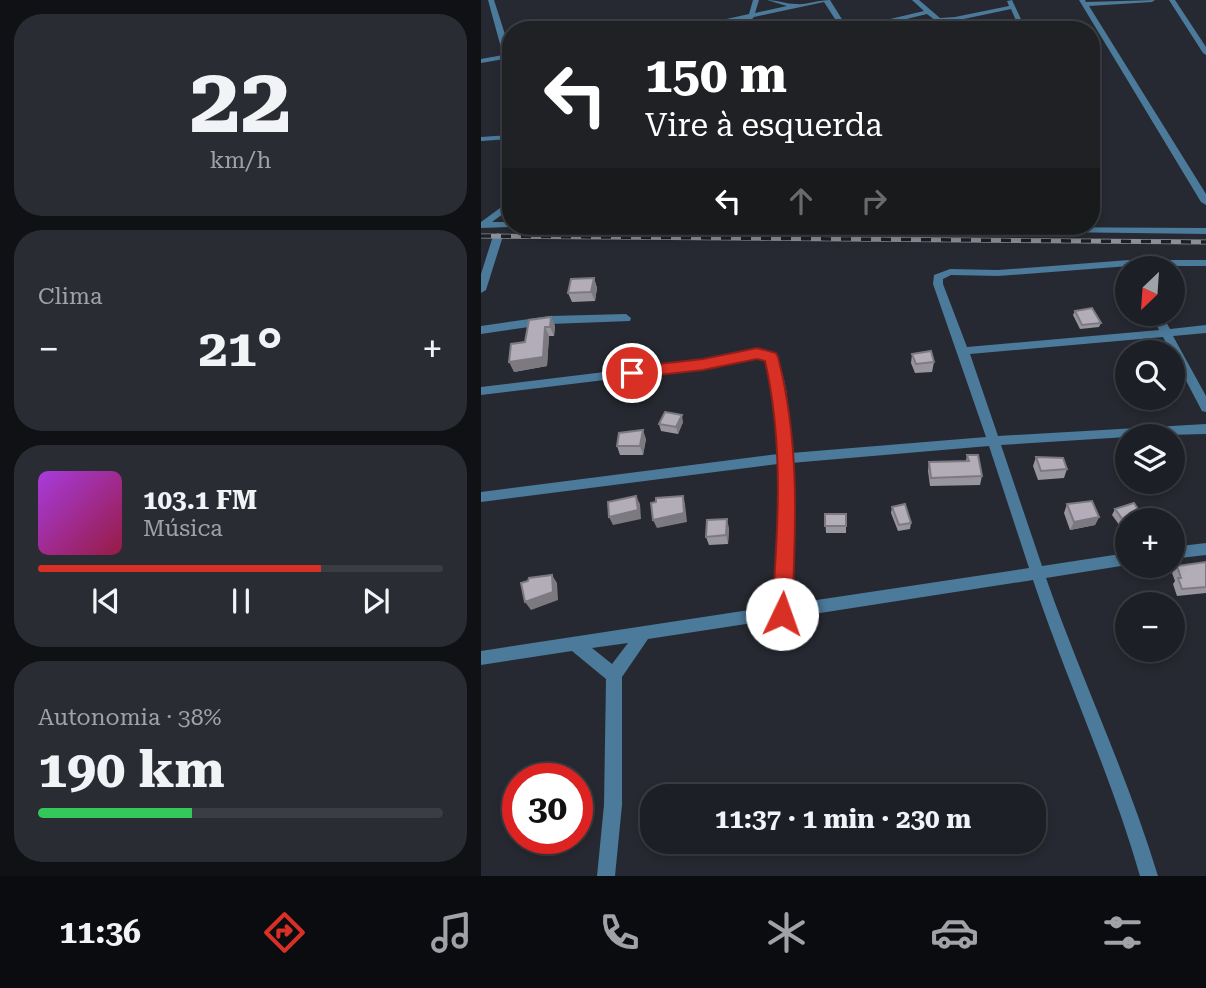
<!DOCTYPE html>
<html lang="pt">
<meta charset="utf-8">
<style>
body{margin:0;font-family:"Roboto Serif",serif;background:#292c32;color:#f1f3f6;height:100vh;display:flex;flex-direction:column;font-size:26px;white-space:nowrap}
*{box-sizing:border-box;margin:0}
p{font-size:23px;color:#a0a2a7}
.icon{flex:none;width:38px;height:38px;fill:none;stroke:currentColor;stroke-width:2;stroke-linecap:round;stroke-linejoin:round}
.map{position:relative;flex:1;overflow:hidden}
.panel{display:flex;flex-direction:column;gap:14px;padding:14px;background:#0f1114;width:481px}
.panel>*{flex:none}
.banner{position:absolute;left:21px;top:21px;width:598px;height:214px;border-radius:28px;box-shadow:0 4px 10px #0003,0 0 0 2px #3a3d42;background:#202124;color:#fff;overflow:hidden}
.needle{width:46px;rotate:205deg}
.tools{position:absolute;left:634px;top:256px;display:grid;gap:14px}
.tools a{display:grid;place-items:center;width:70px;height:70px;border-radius:50%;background:#1c1f25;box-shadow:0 4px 10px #0003,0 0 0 2px #3a3d42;font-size:35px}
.speed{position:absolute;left:21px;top:763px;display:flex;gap:14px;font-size:35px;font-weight:700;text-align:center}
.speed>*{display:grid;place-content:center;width:91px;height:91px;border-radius:50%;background:#1c1f25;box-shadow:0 4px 10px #0003,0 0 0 2px #3a3d42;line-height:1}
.speed .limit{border:10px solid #d22;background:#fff;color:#111}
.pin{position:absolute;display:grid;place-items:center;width:60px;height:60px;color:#fff;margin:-30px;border:4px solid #fff;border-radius:50%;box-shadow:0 2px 7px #0007}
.me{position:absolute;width:77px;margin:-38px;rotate:3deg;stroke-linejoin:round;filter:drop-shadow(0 0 5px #0008)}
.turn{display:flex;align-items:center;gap:24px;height:147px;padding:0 28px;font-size:32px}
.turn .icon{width:91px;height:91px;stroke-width:2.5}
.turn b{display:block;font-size:49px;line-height:60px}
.lanes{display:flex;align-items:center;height:66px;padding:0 28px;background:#0003;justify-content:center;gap:35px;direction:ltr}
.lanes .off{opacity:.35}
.big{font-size:52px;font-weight:700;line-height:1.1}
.panel .widget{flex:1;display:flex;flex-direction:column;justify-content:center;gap:10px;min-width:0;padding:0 24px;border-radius:28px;background:#292c32}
.panel .dial{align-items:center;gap:0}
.dial b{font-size:91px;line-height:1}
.song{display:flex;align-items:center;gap:21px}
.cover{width:84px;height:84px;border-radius:10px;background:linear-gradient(135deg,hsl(280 70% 55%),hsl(340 70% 35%))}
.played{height:7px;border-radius:4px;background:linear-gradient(90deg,#d93025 70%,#3a3d42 70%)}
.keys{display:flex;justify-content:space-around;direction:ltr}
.heat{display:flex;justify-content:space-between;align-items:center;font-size:38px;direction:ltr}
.charge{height:10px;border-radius:5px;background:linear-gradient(90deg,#34c759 38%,#3a3d42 0)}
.trip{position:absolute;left:159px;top:784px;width:406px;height:70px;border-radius:28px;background:#1c1f25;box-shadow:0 4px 10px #0003,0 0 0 2px #3a3d42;font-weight:700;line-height:70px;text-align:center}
.tabs{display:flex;height:112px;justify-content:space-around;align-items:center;background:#0b0c0f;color:#a0a2a7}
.tabs .icon{width:49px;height:49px}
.tabs .selected{color:#d93025}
.tabs b{font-size:32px;color:#f1f3f6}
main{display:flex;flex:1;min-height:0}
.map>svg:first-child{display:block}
</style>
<main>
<section class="panel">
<div class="widget dial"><b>22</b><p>km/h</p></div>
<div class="widget"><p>Clima</p>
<div class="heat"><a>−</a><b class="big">21°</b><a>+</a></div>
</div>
<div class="widget">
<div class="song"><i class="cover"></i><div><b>103.1 FM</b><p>Música</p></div></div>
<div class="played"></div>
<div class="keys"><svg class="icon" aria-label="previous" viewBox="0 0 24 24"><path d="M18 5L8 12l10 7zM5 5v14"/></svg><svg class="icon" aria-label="pause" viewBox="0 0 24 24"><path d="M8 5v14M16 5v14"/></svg><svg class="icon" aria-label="next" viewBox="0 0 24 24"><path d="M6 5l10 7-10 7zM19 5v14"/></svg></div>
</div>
<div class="widget"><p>Autonomia · 38%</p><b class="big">190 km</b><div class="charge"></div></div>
</section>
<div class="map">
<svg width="725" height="876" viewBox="0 0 725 876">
<rect width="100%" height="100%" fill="#262931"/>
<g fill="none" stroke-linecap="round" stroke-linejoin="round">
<path fill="#4b7a9a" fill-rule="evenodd" d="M7,0H13L30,53V74L26,72L23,59L0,63V59L22,55Z
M272,0H278L274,13L306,6L286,0C296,0 305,4 315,4C326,5 337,0 349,0L367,29L443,11L431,0H438L459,18L474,17L528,6L526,1L531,0L545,30H539L530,9L478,20L482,30H476L472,21H455L446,14L380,30H361L343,2L273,17L260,30H253L265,19L210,30H196L268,14Z
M598,0H604L605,2L674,0L671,2L608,6L725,194V205L720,202Z
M688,0H694L725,47V55L722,53Z
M30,135V139L0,141V137Z
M30,200V208L11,222H30V226L33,227L0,228V222Z
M124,226H314L309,229H129Z
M339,226L725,228V234L344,229Z
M17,233L22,236L5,290L0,293V274L12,236Z
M648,260H725V266H648L517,276L470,275L462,279V284L486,347L678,330L670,313H680L689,329L725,325V333L692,336L725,396V412L721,411L682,337L489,354L517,436L725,424V434L646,436V437L520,445L561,566L646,553V565L565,578C600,678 646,774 677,876H659C630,775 585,679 552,580L307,618L301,621L297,619L167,639L141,677V805L134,876H116L123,805L125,679L91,651L0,665V651L294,606L297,543V464L0,502V492L297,454C296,423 298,389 286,360L276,358L222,368L0,395V387L222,360L276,350L294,354C309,384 308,420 310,453L505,437L452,284L453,275L469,269L517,270ZM508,446L548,568L309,604L311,520L310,463ZM147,643L131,664L111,648Z
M145,314L150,318L149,321L69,324L0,334V326L69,316Z
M725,543V555L691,559V547Z"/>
<defs>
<path id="rail" d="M0,236L725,242"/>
</defs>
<use href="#rail" stroke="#8d8f96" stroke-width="5"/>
<use href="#rail" stroke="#1d1f27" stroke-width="3.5" stroke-dasharray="10" stroke-linecap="butt"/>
</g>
<path fill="#99959e" d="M113,278L116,288L114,301L91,302L87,293Z
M594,311L620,323L618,327L599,329L592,315Z
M70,317L74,326L73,336H68L66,366L33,372Z
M431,354L453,362L451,372L434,373L430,363Z
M646,366V385L638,386L633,376L637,367Z
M202,422L197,434L180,431L178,424Z
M165,439L162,455H139L136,446Z
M486,455L501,476L499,485L449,486L447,471L448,462L485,461Z
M555,457L586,469L583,478L557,480L552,466Z
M586,504L618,517L614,525L589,530L583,513Z
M411,507L430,523L429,529L417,531L410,513Z
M634,509L660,514L657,520H646V524L639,526L631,515Z
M344,514H365V533H345Z
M248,528L247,544L228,545L225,537Z
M725,562V593L696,596L692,584L694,581L691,573L696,566Z"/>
<path fill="#7d7981" d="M113,278L116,288L114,301L110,292Z
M70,317L74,326L73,336L69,327Z
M64,327L68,336L66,366L33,372L28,362Z
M201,415L202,422L197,434L195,427Z
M162,430L165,439L162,455L159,446Z
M155,496L159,504L160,519L132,525L128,517Z
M202,496L204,504L206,522L176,528L172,520Z
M660,514L657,520H646V524L639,526L642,520Z
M618,517L614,525L589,530L593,522Z
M246,519L248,528L247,544L245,535Z
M71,575L76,583L77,600L50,610L44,602Z"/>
<path fill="#b2adb8" stroke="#7d7981" stroke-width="2" d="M113,278L110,292L87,293L90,279Z
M611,308L620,323L601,325L594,311Z
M70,317L69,327H64L62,357L28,362L30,344L44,342L48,320Z
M450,351L453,362L435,364L431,354Z
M646,366V376L642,377L637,367Z
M184,412L201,415L195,427L178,424Z
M162,430L159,446H136L138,433Z
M486,455H497L501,476L450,478L448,462L488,461Z
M555,457L582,458L586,469L560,471Z
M155,496L157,510L128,517L127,502Z
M202,496L203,513L172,520L170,503L175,502V498Z
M611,501L618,517L593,522L586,504Z
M653,503L660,514L642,520L634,509Z
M424,504L430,523L418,525L411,507Z
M344,514H365V526H344Z
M246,519L245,535L225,537L226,520Z
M725,562V587L701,589L697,578H700L696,566Z
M71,575L72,592L44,602L40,583L47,581L48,578Z"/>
<path fill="#d93025" stroke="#8d1f18" stroke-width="2" d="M276,348L295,353L297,357C319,442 315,527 311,614L308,620L301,623L294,620L291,614C297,529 303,444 284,361L276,359L222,370L151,378L143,373L151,367L222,359Z"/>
</svg>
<div class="tools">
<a><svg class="needle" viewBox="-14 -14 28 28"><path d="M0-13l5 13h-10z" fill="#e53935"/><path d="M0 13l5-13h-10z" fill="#a0a2a7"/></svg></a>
<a><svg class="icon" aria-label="search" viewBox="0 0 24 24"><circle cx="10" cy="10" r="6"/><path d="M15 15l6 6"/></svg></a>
<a><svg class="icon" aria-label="layers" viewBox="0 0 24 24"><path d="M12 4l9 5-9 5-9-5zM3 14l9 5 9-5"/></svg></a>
<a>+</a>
<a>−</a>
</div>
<div class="speed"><div class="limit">30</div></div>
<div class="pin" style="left:151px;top:373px;background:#d93025"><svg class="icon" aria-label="arrive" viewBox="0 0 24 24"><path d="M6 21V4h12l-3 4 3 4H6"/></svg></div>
<svg class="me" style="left:301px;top:614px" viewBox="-20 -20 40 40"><circle r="19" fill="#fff"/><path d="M0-13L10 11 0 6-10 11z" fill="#d93025"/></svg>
<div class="trip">11:37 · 1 min · 230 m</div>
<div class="banner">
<div class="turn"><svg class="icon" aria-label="left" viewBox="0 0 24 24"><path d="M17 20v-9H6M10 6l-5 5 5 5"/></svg><div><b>150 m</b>Vire à esquerda</div></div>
<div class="lanes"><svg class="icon" aria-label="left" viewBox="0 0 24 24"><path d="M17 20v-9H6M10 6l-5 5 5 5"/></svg><svg class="icon off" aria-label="ahead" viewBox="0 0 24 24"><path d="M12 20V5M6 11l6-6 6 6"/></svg><svg class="icon off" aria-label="right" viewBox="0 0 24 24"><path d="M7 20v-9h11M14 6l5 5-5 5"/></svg></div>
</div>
</div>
</main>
<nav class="tabs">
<b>11:36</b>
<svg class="icon selected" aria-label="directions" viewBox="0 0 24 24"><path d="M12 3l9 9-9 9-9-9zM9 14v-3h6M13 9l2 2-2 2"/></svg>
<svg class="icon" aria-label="music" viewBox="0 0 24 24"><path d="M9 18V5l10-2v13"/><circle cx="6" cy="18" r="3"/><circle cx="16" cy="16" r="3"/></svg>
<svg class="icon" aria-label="phone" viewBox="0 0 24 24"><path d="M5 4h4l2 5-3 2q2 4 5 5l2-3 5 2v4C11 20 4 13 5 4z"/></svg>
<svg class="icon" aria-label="climate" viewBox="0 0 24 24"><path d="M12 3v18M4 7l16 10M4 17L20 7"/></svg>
<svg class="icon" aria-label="car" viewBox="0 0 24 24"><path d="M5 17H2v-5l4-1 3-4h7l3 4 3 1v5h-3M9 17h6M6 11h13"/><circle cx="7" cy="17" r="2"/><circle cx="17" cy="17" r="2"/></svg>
<svg class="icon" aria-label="filters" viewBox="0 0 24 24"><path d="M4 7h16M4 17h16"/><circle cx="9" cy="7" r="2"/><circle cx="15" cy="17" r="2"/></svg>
</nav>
